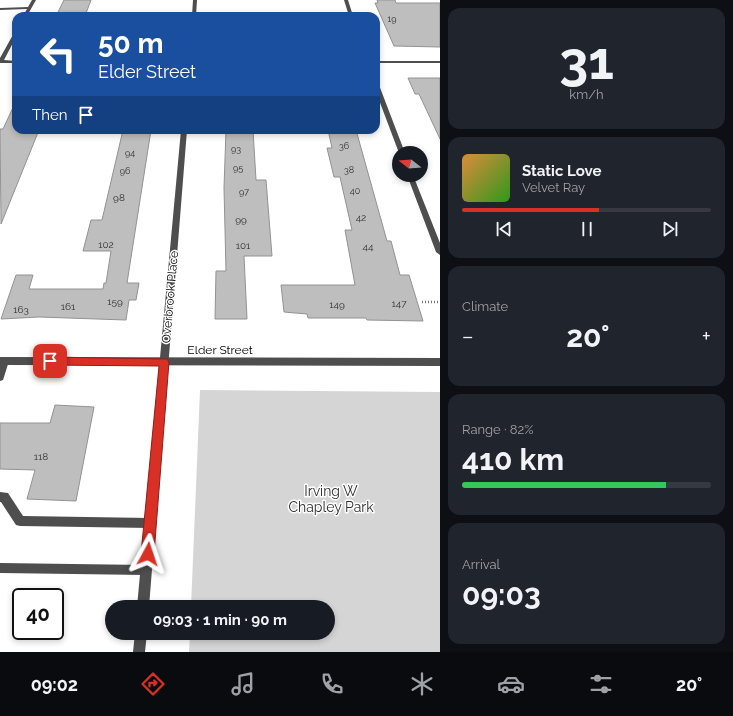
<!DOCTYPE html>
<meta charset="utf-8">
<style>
body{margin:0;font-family:Raleway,sans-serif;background:#20242c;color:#f1f3f6;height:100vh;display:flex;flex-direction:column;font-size:15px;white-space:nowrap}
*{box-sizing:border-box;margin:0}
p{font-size:13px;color:#9ea1a6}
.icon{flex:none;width:22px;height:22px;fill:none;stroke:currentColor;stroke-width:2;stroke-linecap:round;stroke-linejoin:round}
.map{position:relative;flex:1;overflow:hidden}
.drawer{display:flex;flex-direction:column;gap:8px;padding:8px;background:#0d0f14;width:293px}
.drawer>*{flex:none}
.top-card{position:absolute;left:12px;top:12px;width:368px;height:122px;border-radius:12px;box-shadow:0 2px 6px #0003;background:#1a4fa0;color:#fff;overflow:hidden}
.needle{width:26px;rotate:287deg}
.buttons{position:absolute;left:392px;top:146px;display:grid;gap:8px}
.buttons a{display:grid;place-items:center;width:36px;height:36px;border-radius:50%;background:#171b24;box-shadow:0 2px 6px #0003;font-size:20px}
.speed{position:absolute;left:12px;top:588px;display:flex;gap:8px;font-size:20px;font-weight:700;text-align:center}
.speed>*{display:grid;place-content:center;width:52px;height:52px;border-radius:50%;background:#171b24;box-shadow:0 2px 6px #0003;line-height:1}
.speed .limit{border:2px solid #111;border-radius:6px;background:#fff;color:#111}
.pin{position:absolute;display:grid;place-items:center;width:34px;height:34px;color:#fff;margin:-17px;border-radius:8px;box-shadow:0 2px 6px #0006}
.me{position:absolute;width:44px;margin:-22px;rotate:5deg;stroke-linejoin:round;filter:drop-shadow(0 0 3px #0008)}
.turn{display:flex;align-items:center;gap:14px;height:84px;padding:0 20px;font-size:18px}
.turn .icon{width:52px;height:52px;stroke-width:2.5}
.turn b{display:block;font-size:28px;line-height:34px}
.then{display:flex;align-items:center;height:38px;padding:0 20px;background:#0003;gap:8px;font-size:15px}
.big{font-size:30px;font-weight:700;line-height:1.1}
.drawer .tile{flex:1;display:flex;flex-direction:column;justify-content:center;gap:6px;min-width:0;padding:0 14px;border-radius:12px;background:#20242c}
.drawer .dial{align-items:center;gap:0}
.dial b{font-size:52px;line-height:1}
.song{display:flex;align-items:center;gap:12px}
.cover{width:48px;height:48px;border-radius:6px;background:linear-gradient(135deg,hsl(30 70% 55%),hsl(110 70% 35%))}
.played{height:4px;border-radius:2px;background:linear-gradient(90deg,#d93025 55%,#363941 55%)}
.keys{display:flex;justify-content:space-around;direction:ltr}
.heat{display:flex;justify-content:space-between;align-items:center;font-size:22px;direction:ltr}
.charge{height:6px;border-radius:3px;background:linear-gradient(90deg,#34c759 82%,#363941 0)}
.trip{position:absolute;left:105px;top:600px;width:230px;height:40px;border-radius:20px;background:#171b24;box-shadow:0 2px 6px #0003;font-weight:700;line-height:40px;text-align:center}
.tab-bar{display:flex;height:64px;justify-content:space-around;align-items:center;background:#090b0e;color:#9ea1a6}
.tab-bar .icon{width:28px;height:28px}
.tab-bar .on{color:#d93025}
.tab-bar b{font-size:18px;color:#f1f3f6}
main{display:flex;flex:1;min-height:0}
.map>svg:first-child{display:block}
</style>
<main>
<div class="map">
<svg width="440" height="652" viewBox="0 0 440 652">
<rect width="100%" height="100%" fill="#fff"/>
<path fill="#d5d5d5" d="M200,390L440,392V652H189L190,633H328V607H191Z"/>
<path fill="#bebebe" stroke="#929292" d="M64,0H91L85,16H56Z
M377,0H395L396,3H440V47L394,46L375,3H378Z
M408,78H440V139L419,94H415Z
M16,101V130H39L1,224L0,129H3Z
M123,130H151L127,283H139L136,300H129L126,320L39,317L1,319L16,275H33L29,289H103L104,283H106L111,251H83L91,220H102Z
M226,130H253L256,180H266L272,256H244L247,319H215L216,271H226L224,188Z
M328,130H356L387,241H391L400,275H409L423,321L367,320L366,318H308L307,314L284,312L281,285H355L345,230H352L340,177H334L327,148H332Z
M55,405L94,407L76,501L27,499L35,470L0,469V423H50Z"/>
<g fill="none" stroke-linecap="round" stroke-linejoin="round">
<path stroke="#707070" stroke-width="2.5" stroke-dasharray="1 2" stroke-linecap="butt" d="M422,302H440"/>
<path fill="#4e4e4e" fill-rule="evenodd" d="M5,357L8,358L9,361L3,380L0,381V363L2,358Z
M0,492L8,493L23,516L150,518L154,519L155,523L154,527L150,528L20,526L16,525L1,502H0Z
M0,563L146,565L150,566L151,570L150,574L146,575L0,573Z"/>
<path fill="#4e4e4e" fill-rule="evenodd" d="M32,0H36L27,16H23L27,9L0,10V8L28,7Z
M344,0H348L353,16H349Z
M16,32V37L4,60L16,61V63H0V58L14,33Z
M376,61H440V63H376Z
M376,83L379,85L405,153H399L376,92Z
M407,175H413L440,243V255L436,252Z
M0,357L440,358V366L0,365Z"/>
<path fill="#4e4e4e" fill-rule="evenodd" d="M193,0H197L196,16H192Z
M181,130H187L149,607H137Z
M135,633H147L145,652H133Z"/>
</g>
<path fill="#d93025" stroke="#8d1f18" d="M50,357L167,359L169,362L154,554L152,559L148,560L143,559L141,554L159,366L50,365L47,364L45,361L47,358Z"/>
<g text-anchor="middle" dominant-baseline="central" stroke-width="3" stroke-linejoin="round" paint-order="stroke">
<g font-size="9" fill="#303030">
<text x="392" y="19">19</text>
<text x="344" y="146">36</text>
<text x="236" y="149">93</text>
<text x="130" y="153">94</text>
<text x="238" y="168">95</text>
<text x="349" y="170">38</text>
<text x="125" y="171">96</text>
<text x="355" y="191">40</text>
<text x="244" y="192">97</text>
</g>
<g font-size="10" fill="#303030">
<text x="119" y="197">98</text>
<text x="361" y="217">42</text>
<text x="241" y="219">99</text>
<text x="106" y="244">102</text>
<text x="243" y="245">101</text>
<text x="368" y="246">44</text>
<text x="115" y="301">159</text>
<text x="399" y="303">147</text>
<text x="337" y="304">149</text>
<text x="68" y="306">161</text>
<text x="21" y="309">163</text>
<text x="41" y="456">118</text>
</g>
<g font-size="12" fill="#000" stroke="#fff">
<text transform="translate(170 297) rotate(-85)">Overbrook Place</text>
<text x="220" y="350">Elder Street</text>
</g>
<g font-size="14" fill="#2c2c2c" stroke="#fff">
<text x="331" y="491">Irving W<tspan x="331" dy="16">Chapley Park</tspan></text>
</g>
</g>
</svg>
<div class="buttons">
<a><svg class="needle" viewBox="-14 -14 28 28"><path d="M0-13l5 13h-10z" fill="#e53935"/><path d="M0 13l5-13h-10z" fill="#9ea1a6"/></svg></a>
</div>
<div class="speed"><div class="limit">40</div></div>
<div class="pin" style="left:50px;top:361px;background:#d93025"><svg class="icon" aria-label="arrive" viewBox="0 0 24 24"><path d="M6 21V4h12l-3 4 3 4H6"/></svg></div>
<svg class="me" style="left:148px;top:554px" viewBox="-20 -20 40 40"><path d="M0-17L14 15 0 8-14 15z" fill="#d93025" stroke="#fff" stroke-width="4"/></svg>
<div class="trip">09:03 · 1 min · 90 m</div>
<div class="top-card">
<div class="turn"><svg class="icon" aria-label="left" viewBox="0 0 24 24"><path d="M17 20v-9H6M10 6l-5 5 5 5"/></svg><div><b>50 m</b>Elder Street</div></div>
<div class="then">Then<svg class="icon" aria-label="arrive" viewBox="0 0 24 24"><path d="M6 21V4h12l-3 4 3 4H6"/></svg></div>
</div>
</div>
<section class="drawer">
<div class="tile dial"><b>31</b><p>km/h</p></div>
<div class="tile">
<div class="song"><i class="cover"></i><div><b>Static Love</b><p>Velvet Ray</p></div></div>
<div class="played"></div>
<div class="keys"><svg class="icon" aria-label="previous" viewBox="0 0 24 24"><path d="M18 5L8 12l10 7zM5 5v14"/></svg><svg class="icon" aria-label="pause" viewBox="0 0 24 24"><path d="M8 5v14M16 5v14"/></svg><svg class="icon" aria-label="next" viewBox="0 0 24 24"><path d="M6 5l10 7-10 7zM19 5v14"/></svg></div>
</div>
<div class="tile"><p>Climate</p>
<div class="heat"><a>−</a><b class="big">20°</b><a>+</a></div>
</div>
<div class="tile"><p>Range · 82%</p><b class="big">410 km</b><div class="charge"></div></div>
<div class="tile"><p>Arrival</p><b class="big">09:03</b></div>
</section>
</main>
<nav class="tab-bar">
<b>09:02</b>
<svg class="icon on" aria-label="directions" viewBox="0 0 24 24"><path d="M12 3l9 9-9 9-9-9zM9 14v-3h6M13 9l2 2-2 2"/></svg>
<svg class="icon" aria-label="music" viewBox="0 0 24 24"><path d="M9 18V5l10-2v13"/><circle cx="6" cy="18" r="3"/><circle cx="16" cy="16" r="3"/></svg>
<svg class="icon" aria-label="phone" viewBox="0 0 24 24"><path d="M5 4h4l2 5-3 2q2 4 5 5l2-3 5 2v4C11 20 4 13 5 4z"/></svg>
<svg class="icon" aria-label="climate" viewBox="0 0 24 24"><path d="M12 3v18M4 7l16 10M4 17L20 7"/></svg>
<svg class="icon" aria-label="car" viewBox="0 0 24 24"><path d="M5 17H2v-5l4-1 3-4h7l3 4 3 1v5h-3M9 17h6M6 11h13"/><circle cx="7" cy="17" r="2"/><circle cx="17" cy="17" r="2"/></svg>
<svg class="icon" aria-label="filters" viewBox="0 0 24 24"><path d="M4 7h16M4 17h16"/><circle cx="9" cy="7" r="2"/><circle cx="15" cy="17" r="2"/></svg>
<b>20°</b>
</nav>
